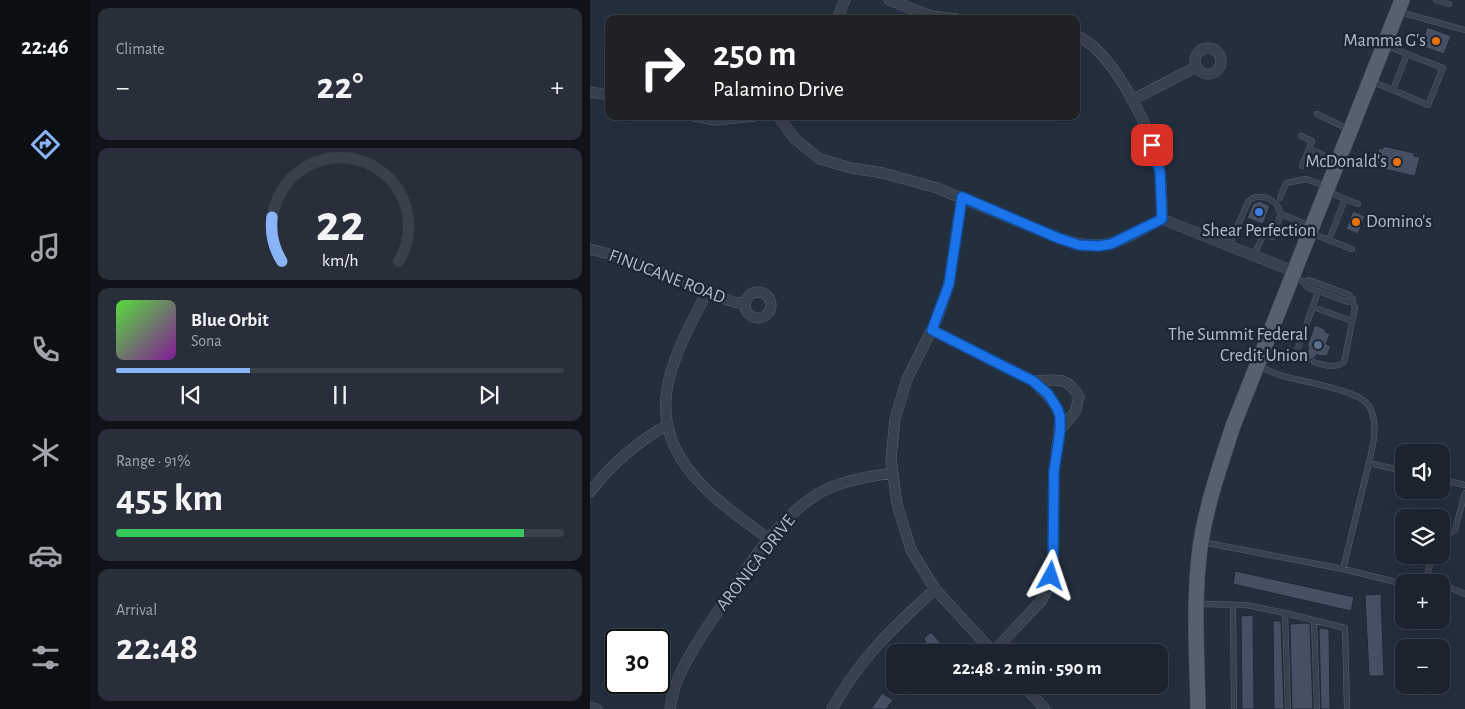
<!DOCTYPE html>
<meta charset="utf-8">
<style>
body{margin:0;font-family:"Alegreya Sans",sans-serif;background:#282f3a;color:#f1f3f6;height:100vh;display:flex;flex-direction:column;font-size:19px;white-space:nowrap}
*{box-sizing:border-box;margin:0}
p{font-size:16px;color:#a0a4aa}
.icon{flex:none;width:28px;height:28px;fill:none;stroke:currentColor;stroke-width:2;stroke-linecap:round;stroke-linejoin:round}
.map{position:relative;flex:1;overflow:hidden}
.side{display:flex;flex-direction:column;gap:8px;padding:8px;background:#0f1319;width:500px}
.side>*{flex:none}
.banner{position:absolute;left:15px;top:15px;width:475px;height:105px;border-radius:10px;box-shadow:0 5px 20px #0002,0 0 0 1px #39404a;background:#202124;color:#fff;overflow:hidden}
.fabs{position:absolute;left:805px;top:444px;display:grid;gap:10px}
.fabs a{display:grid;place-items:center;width:55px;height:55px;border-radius:10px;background:#1b232e;box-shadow:0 5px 20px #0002,0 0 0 1px #39404a;font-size:25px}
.speed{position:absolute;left:15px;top:629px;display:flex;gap:10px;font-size:25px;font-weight:700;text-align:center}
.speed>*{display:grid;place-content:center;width:65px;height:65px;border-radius:50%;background:#1b232e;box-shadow:0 5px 20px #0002,0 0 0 1px #39404a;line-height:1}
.speed .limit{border:2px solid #111;border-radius:8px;background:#fff;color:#111}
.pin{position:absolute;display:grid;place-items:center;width:42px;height:42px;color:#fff;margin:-21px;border-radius:10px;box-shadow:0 2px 8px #0006}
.me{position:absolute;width:55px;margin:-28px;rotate:5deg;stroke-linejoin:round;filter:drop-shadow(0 0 4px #0008)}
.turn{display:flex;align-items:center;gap:18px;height:105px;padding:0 25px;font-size:22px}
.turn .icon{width:65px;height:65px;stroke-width:2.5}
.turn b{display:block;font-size:35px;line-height:42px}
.big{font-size:38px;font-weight:600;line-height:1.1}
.side .tile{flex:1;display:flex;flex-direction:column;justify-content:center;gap:8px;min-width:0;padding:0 18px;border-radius:10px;background:#282f3a}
.side .dial{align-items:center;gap:0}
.dial svg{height:130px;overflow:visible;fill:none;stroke:#39404a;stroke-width:7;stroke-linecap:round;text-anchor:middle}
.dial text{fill:#f1f3f6;stroke:none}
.song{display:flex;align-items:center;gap:15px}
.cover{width:60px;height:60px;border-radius:8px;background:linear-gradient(135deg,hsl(110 70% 55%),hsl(290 70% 35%))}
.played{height:5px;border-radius:2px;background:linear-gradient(90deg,#8ab4f8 30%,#39404a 30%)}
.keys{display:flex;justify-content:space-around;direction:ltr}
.heat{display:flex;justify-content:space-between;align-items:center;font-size:28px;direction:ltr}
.charge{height:8px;border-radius:4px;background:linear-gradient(90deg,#34c759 91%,#39404a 0)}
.trip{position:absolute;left:296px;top:644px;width:282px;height:50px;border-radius:10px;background:#1b232e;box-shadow:0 5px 20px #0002,0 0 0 1px #39404a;font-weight:600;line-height:50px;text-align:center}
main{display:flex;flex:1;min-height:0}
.tab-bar{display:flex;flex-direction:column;width:90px;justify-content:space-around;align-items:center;background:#0b0e12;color:#a0a4aa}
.tab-bar .icon{width:35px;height:35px}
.tab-bar .on{color:#8ab4f8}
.tab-bar b{font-size:22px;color:#f1f3f6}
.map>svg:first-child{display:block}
</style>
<main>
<nav class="tab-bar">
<b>22:46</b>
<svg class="icon on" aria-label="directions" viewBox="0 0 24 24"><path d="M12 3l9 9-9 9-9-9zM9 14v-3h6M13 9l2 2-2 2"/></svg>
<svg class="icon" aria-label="music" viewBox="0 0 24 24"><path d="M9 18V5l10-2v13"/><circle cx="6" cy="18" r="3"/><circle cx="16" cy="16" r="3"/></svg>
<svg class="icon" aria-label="phone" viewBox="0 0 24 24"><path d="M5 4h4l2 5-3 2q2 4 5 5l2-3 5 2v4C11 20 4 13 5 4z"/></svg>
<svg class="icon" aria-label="climate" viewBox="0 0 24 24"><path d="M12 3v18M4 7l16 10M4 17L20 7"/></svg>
<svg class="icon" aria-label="car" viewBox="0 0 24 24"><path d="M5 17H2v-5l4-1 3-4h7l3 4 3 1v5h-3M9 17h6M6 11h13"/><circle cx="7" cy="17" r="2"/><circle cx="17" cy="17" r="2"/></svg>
<svg class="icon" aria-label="filters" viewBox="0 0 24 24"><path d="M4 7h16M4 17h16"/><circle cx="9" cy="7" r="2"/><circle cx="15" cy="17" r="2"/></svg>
</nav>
<section class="side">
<div class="tile"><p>Climate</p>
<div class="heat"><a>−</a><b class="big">22°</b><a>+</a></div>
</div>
<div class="tile dial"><svg viewBox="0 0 100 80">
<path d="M14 69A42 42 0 1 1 86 69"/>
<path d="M14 69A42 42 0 0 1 8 42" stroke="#8ab4f8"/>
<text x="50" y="56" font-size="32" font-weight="700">22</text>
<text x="50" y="72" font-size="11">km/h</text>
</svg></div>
<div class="tile">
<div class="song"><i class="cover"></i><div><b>Blue Orbit</b><p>Sona</p></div></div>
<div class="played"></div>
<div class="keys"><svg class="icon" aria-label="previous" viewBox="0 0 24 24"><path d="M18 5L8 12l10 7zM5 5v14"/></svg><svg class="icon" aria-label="pause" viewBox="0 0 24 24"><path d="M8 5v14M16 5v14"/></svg><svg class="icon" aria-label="next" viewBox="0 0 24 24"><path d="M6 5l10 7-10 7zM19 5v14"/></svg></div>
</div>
<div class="tile"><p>Range · 91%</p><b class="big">455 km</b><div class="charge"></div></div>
<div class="tile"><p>Arrival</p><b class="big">22:48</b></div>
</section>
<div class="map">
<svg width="875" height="709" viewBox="0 0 875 709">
<rect width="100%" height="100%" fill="#242f3e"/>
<path fill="#455162" stroke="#1f2835" d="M837,27L861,36L854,54L831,46Z
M793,146L824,153V156L830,157L825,176L784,167L789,148L793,149Z
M669,201L680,206L673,224L657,218L663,204Z
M763,211L775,216L768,234L756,229Z
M725,325L736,330L735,332L740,334L736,344L741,346L737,356L726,355L725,358L721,359L720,364L716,362L719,358L717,354L719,347L717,346Z
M645,571L764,597L761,611L643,584Z
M791,594L794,676H779L775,595Z
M663,615L664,709H652L651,616Z
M683,621H691L694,709H684Z
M718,623L720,624L723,709H702L700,624Z
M729,628L739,629L740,709H731Z
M341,632L355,648L350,652H344L336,644L334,638Z
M292,693L303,700L296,709H281Z"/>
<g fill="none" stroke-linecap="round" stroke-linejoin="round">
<defs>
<path id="lane" d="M846,0L859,4
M810,12L875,30
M780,81L803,90L817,54L796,45
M803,90L838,105L853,68L817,54
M727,114L758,129
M711,136L722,141L712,166
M719,149L746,160
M737,191L755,199
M690,198L696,183L716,179L735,186
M723,234L762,249
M739,240L755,199L768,204
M639,246L658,202C665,194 677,196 685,203C688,205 689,211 691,214
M664,255L674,234L682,237L691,214L720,226
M703,277L714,282L717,287L758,302L763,299
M714,282L719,280L760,295L765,308L754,362C746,369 733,365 724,362
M723,307L762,321
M715,358L707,354V351L728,292
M669,366C676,369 683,373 690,375C710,382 769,389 779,406C789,423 783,445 779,463L814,471
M851,479L875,485
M851,538L865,530L875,493
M612,542L753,569L814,584
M753,569L779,463
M837,577L848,582
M835,582L843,555
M851,584L875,594
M608,604L656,605L695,613L755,628L757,709
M643,605L644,709
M695,613L698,709
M724,621L727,709"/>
<path id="street" d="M299,0L341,16L367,19
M247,19L255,0
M486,35C494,40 502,44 508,51C534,77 565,137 570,173C572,188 572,203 572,219
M605 61a13 13 0 1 1 26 0a13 13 0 1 1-26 0Z
M0,92L19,95
M542,100L606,67
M104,116L126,120L165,116
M188,116L205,139L230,159L261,168L293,173L347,188L468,238C517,254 530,241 572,219
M372,197L359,284L348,317L317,379L305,419L301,459L307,504L321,550L345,589L403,652
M572,219L705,272
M0,249C30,256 60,267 89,279C111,288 131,300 154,304
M155 305a13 13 0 1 1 26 0a13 13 0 1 1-26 0Z
M117,292C104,318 89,344 81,372C56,454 123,498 179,539
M342,330L443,381L463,401L470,415L469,431L464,471L463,559L461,576L457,590L451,601L403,652
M443,381C465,380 477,375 489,397L485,412L469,431
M0,492C21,465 47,442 77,425
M433,685L455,709
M0,707L7,709
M80,709C82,694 87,679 94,666C103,648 115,631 126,614C153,574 185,521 226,495C249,481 276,477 302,473
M242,709C270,658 303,628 345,589"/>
<path id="primary" d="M608,709C607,656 603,601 610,548C616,506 630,466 643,426L812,0"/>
</defs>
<use href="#lane" stroke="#565f6c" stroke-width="6"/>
<use href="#street" stroke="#565f6c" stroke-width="11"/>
<use href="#primary" stroke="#414a57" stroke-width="16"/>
<use href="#lane" stroke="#38414e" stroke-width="5"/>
<use href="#street" stroke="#38414e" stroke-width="10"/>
<use href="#primary" stroke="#56606e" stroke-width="15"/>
</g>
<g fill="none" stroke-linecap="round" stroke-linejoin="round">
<defs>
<path id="route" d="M461,576L463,560L464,471L470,431V416L467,408L458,394L443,381L342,330L359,284L372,197L468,238L489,245L509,246L521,244L572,219L570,172L562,145"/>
</defs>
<use href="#route" stroke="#114b97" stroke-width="12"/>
<use href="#route" stroke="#1a73e8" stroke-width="9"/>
</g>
<g fill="#e8710a" stroke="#1d2633" stroke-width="2">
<circle cx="846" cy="41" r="5"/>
<circle cx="807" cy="162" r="5"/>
<circle cx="766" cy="222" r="5"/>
</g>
<circle fill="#3f7fe0" stroke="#1d2633" stroke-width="2" cx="669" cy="212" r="5"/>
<circle fill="#5c6f8a" stroke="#1d2633" stroke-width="2" cx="728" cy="345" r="5"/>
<g text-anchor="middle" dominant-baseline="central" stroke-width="5" stroke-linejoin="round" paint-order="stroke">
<g font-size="18" fill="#b4bcc9" stroke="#1d2633" text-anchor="end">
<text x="836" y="41">Mamma G's</text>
<text x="797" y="162">McDonald's</text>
<text x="776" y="222" text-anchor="start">Domino's</text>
<text x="669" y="231" text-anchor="middle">Shear Perfection</text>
<text x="718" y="335">The Summit Federal<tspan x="718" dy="21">Credit Union</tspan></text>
</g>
<g font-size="18" fill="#b4bcc9" stroke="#1d2633">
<text transform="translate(77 277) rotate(21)">FINUCANE ROAD</text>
<text transform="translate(166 563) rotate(-52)">ARONICA DRIVE</text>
</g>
</g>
</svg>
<div class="fabs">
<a><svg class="icon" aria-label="sound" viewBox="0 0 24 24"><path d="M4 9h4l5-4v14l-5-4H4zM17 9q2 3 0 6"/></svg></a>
<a><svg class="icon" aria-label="layers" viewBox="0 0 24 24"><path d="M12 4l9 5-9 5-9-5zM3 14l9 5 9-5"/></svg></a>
<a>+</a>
<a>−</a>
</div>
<div class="speed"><div class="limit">30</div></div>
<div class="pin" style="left:562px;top:145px;background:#d93025"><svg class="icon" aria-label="arrive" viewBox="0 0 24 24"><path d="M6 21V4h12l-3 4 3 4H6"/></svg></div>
<svg class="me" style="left:461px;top:576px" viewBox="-20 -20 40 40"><path d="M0-17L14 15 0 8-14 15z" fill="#1a73e8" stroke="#fff" stroke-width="4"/></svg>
<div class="trip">22:48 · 2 min · 590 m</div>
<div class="banner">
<div class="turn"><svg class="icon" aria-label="right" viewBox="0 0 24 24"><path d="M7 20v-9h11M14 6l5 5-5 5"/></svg><div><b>250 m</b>Palamino Drive</div></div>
</div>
</div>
</main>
